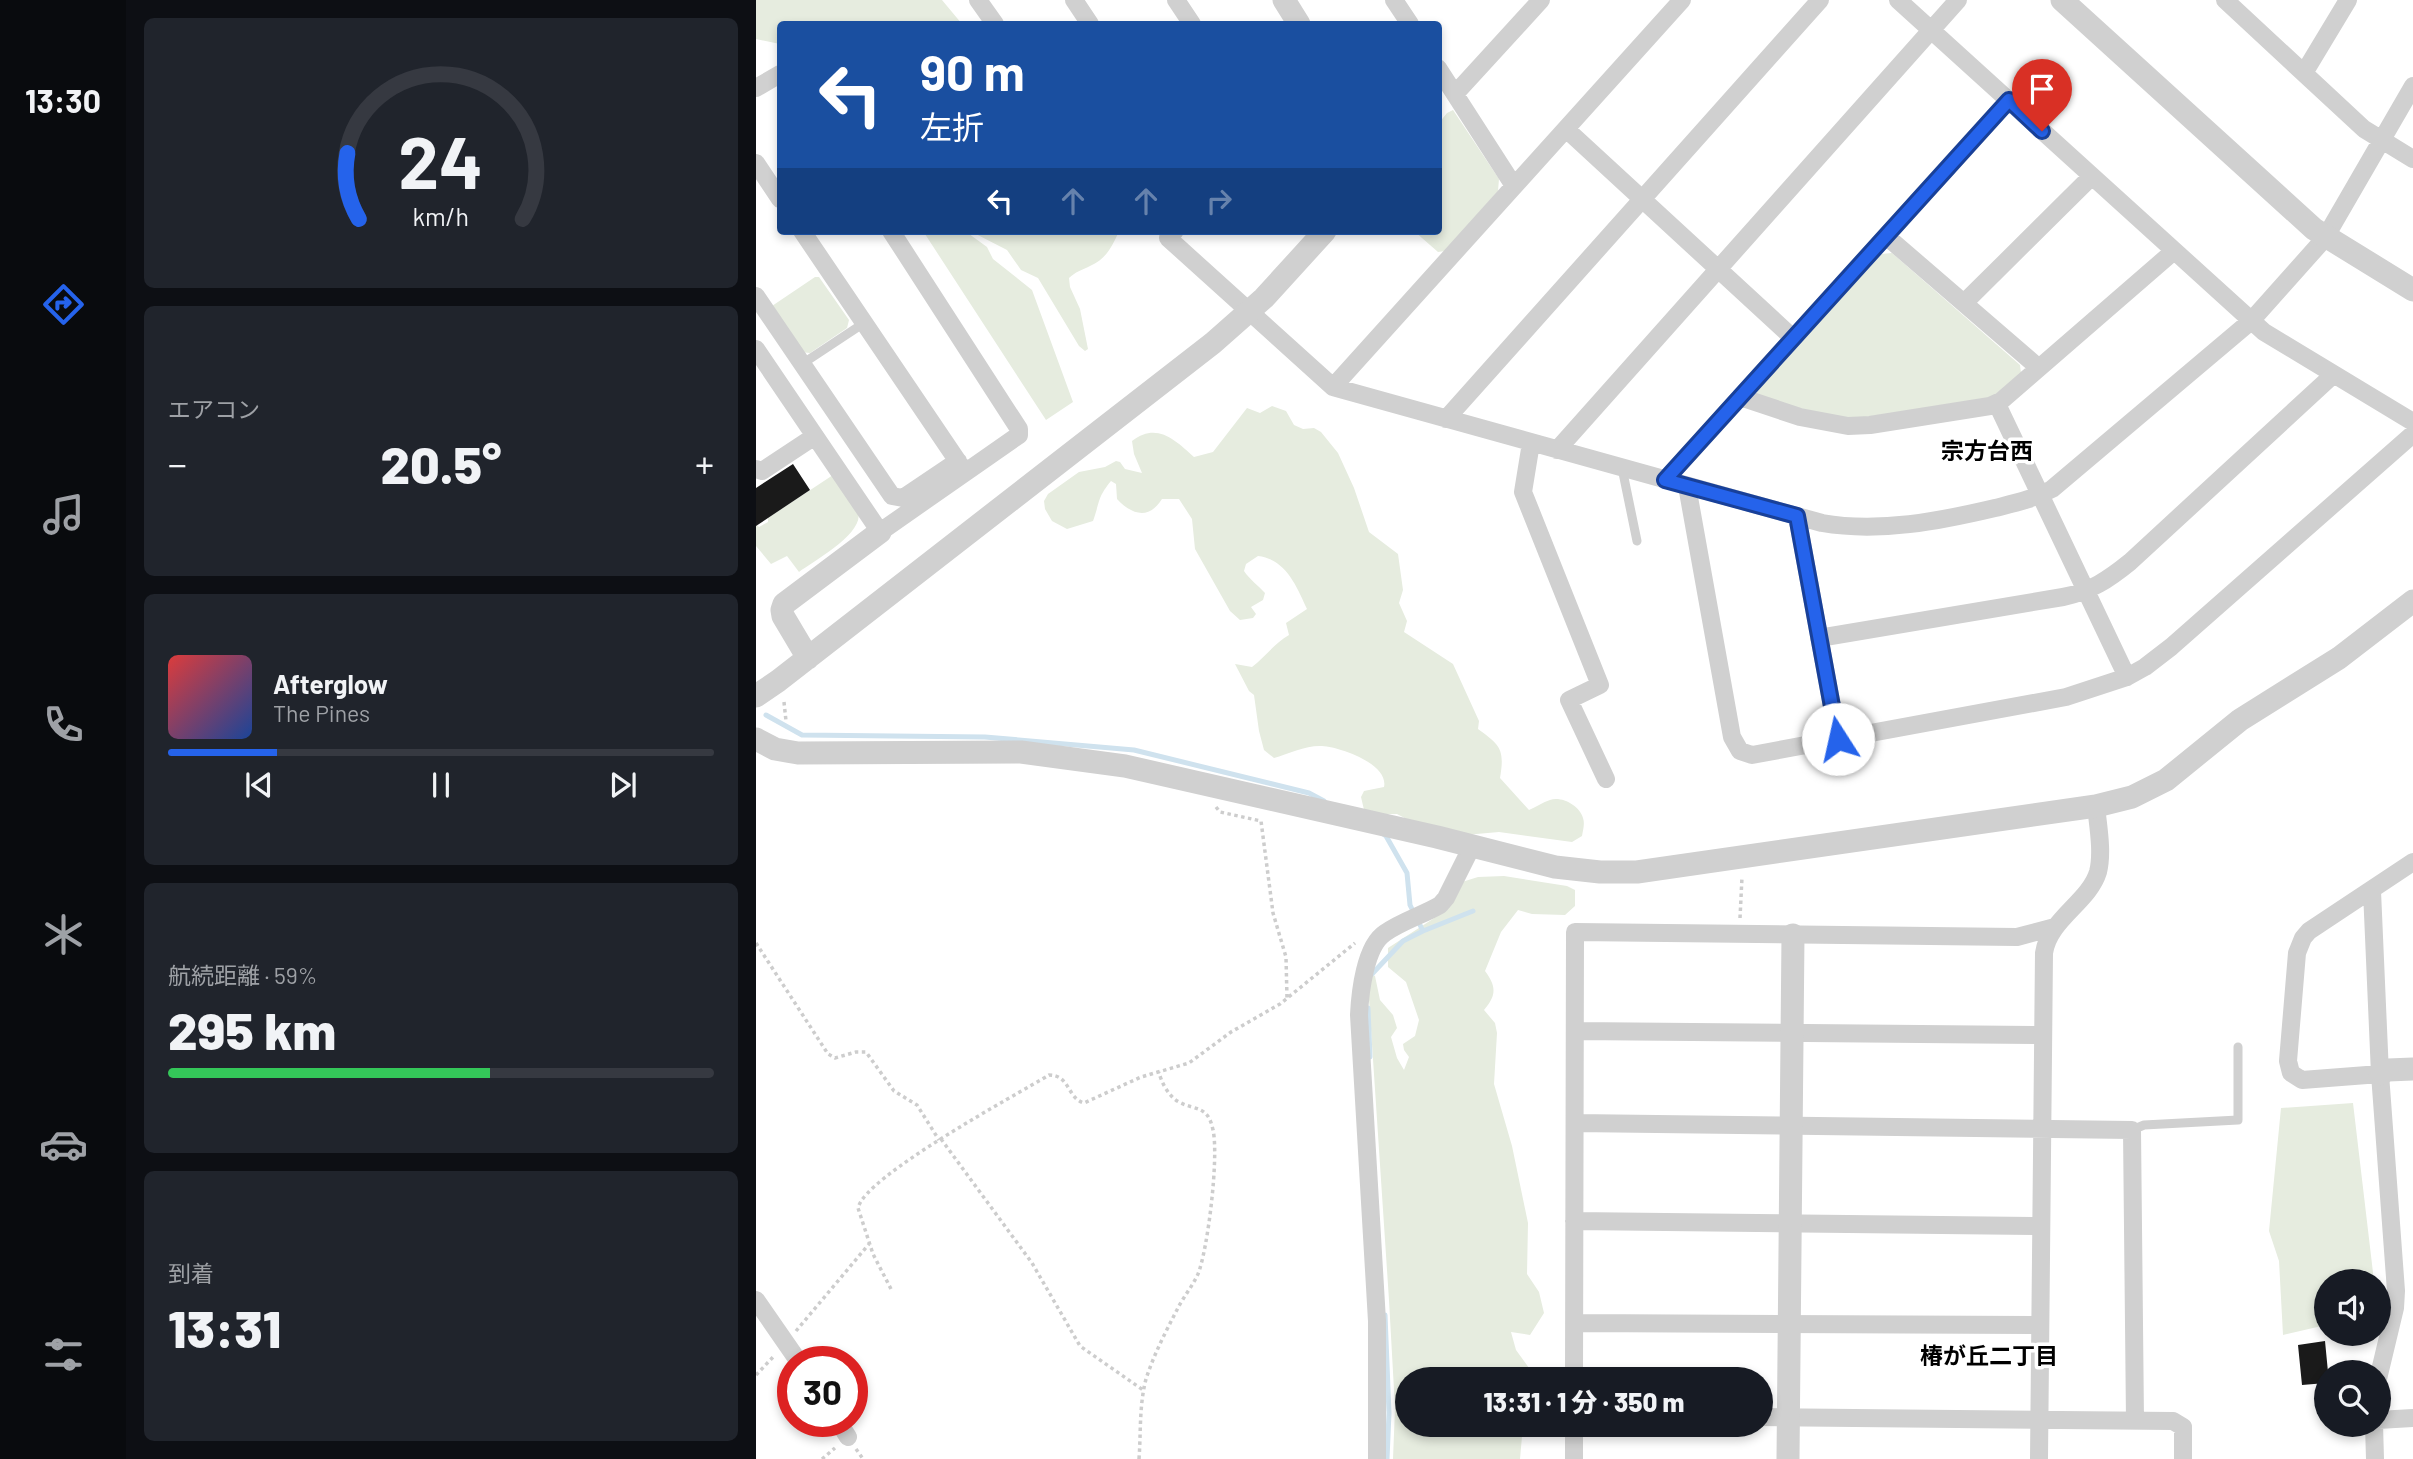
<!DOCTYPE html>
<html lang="ja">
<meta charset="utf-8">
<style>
body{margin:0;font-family:Barlow,"Noto Sans JP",sans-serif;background:#20242c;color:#f1f3f6;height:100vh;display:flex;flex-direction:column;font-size:26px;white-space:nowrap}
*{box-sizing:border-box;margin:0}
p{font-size:23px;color:#9ea1a6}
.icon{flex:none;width:38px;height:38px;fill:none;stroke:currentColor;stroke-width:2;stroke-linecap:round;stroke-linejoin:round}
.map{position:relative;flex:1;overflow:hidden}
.drawer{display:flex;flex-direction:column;gap:18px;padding:18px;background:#0d0f14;width:630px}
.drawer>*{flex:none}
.hud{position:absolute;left:21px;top:21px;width:665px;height:214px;border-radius:7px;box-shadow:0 4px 10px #0003;background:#1a4fa0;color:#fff;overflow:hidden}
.fabs{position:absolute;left:1558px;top:1269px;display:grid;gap:14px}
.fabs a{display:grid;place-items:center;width:77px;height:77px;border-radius:50%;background:#171b24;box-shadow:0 4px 10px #0003;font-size:35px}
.speed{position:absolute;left:21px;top:1346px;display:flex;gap:14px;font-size:35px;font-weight:700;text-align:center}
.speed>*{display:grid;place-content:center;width:91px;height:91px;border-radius:50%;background:#171b24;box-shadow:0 4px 10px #0003;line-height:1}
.speed .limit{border:10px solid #d22;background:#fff;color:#111}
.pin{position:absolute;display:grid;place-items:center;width:60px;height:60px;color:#fff;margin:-72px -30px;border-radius:50% 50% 50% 0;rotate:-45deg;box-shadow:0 0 7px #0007}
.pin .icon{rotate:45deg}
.me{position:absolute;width:77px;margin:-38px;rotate:350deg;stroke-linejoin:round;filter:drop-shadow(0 0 5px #0008)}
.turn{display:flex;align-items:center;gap:24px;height:147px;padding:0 28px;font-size:32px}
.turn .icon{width:91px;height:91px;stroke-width:2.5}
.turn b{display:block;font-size:49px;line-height:60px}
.lanes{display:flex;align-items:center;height:66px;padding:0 28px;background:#0003;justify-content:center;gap:35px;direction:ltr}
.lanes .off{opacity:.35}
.big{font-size:52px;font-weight:800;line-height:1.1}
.drawer .tile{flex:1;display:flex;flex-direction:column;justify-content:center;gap:10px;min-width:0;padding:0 24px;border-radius:10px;background:#20242c}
.drawer .dial{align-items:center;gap:0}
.dial svg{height:182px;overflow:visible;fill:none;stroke:#363941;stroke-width:7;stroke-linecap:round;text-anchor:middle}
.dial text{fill:#f1f3f6;stroke:none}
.song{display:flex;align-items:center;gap:21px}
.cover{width:84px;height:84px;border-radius:10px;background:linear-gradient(135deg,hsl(0 70% 55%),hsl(220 70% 35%))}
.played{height:7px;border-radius:4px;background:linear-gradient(90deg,#2563eb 20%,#363941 20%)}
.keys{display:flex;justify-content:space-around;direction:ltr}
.heat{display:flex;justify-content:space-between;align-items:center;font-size:38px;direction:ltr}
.charge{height:10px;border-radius:5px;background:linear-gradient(90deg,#34c759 59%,#363941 0)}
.trip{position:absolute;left:639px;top:1367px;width:378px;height:70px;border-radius:35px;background:#171b24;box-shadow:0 4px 10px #0003;font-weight:800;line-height:70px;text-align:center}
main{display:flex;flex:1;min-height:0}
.tabs{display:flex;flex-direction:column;width:126px;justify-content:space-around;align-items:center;background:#090b0e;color:#9ea1a6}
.tabs .icon{width:49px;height:49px}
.tabs .selected{color:#2563eb}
.tabs b{font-size:32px;color:#f1f3f6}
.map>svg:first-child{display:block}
</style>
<main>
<nav class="tabs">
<b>13:30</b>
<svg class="icon selected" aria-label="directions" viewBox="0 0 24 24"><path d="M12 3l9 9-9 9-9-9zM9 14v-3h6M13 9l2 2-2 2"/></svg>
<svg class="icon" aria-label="music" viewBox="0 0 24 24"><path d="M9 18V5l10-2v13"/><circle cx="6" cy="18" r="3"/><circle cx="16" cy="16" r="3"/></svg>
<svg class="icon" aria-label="phone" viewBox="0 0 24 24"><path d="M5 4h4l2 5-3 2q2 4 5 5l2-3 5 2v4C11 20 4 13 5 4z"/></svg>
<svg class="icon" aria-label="climate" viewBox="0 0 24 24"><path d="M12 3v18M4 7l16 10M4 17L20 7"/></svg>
<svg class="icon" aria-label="car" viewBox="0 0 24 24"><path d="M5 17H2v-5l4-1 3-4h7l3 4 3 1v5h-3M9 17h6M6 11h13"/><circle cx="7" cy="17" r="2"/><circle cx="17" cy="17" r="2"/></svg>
<svg class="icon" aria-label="filters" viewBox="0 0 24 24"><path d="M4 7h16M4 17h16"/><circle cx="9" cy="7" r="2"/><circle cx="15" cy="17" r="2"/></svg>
</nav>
<section class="drawer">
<div class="tile dial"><svg viewBox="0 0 100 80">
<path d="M14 69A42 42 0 1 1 86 69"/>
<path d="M14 69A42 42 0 0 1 9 40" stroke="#2563eb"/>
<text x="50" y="56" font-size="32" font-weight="700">24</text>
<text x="50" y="72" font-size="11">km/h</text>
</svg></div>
<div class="tile"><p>エアコン</p>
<div class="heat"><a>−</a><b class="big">20.5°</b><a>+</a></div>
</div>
<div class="tile">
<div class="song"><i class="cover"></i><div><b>Afterglow</b><p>The Pines</p></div></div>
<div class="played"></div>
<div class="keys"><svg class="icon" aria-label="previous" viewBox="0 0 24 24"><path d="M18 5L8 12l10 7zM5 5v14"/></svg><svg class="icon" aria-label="pause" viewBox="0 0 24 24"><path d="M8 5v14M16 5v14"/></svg><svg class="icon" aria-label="next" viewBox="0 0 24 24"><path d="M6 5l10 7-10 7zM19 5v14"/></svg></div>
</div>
<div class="tile"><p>航続距離 · 59%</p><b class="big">295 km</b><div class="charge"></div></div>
<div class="tile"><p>到着</p><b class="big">13:31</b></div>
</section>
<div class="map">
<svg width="1657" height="1459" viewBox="0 0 1657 1459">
<rect width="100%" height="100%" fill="#fff"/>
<path fill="#e6ecdf" d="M0,0H186L206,24H24V44L0,39Z
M697,110L743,179L742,191L689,251L682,252L658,231H682L683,123L691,113Z
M167,231H209L231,247L237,259L276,290L317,402L290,420Z
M214,231H363C356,247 350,259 334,266C326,270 319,272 313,278L314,287L324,309L332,349L329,351L323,346L282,278L265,270L251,250Z
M1136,253L1264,365L1265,373L1235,398L1090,420L1001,397L1000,389L1125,254Z
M59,277H63L93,320L91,328L54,353L44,352L16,306Z
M516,406L530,411L538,425L547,429L558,428L565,432L582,453L598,488L613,532L642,554L647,590L643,603L651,621L648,632L697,664L723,721L722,729C744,745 749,749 744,778L773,810C780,807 787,802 794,800C806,796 824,806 827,818C829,824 827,830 826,836L816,842L743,832L709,835L660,824L641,814H609L605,797L608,791L628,787C633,764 584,747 566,746C551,745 532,754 518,758L508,750L503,731L498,695L493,691L479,664L496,667C509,657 519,643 533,635L530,623L551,609C541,587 530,559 502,556L490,564L488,571C494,580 502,585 509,593L507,600L495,607L500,614L497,618L484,620L474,611L439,549L436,519L423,499H406C393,520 376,515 361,499L360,484L355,481C341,498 344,502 337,521L311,529L296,521L289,509L288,501L292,494L323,472L349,467L360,461L364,462L369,469L386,473L378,454L376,441C401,422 419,440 438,457L457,452L491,408L504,413Z
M77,475C85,486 98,499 102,512C109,533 58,561 43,572L31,556L15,564L0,546V524L3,527L12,522V518Z
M748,876L811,886L819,890V906L809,915L776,914L762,910L745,932L729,971C741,987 740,996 728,1010L739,1023L741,1033L738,1084L756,1146L772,1223L771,1274L783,1292L788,1313L774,1335L755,1332L760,1350L773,1368L775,1379H651V1424L767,1425L764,1459H637L639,1408L633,1300L612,984L615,974L619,976L624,1000L637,1015L641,1028L635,1037L641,1058L648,1070L653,1057L648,1050L647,1044L659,1036L663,1020L650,982L632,967V948L686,913L706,882L722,877Z
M1597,1103L1618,1281H1570V1325L1527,1335L1523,1261L1513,1231L1525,1108Z"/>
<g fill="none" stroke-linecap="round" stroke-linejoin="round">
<path stroke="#cfe2ee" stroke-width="5" d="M10,715L46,735L229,737L378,750L553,793L568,801
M626,833L630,836L651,873L654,905L667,931L717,911
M616,974L647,941L667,931
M612,1008L614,1057
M629,1315L633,1413L631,1459"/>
</g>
<path fill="#1a1a1a" d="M37,464L54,490L0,526V488Z
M1569,1341L1572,1372H1570V1383L1546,1385L1542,1345Z"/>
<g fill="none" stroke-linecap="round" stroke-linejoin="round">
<path stroke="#cdcdcd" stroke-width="3.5" stroke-dasharray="3.5 3.5" stroke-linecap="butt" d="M28,702L30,721
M460,807L464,812L505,821L517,913L530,957L531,998
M984,918L986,877
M0,943L72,1054L79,1058L100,1052H110L138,1091L161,1105L183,1140
M185,1139L276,1263L324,1346L387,1390
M135,1289L117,1254L102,1208C109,1176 260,1095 293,1075C314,1075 311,1098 328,1103L385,1077L433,1063L475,1032L524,1004L599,943
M40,1331L113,1244
M0,1375L19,1355
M100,1449L107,1459
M66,1459L79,1448
M383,1459C385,1432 383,1406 390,1379C398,1354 411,1329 423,1306C429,1295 437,1285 442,1274C452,1249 463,1156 457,1130C452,1105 440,1111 423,1102C413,1097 405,1082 403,1072"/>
<path stroke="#d0d0d0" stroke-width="9" d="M46,364L108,323
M866,468L881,541
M1376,1130L1388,1125L1482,1120V1047"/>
<path stroke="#d0d0d0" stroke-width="18" d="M222,0L239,24
M318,0L334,24
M420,0L436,24
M638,0L654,24
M1142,0L1508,332L1657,422
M1469,0L1608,129L1657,159
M682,68L758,186
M1548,73L1592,0
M0,88L24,74
M699,94L785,0
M810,129L1037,338
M0,163L24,199
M46,231L207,469
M419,231L412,238L577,387L1066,523C1123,533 1184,521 1239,508C1259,503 1278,499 1296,489L1495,321L1569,238L1657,86
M1130,236L1283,368
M0,296L136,496L147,498L202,461
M1208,303L1336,176
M0,349L124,532L263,435V429L135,231
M577,387L926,0
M984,397L1044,417L1092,426L1114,425L1234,406L1245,401L1418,251
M1241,404L1371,677
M690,419L1064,0
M775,443L767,492L844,685L813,700L850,779
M801,450L1202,0
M0,469L6,471L59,436
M909,480L1253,100
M931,486L976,737L984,751L996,755L1310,697L1371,677L1389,667L1415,647L1657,434
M1041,516L1082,739
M1063,638L1307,597C1334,592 1353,579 1374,562L1577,375
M1616,891L1624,1074L1640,1291L1639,1308L1622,1379
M819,1031L1287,1035
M1624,1074L1546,1080L1535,1073L1532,1061L1541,953L1547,938L1553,931L1657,862
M819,1123L1376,1130L1379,1420
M818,1221L1285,1226
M0,1300L43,1362
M818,1323L1284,1325
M818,1379L819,932L1261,937L1299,927
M1004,1417L1417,1421L1427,1427V1459
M1622,1420L1657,1418
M82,1421L92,1437
M1618,1424L1619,1459
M621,1459V1321L603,1015C604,993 609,946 629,933C646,921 667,915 684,905L690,898L716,846
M818,1459V1424
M1283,1459L1288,953C1293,919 1333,902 1342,872C1347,852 1342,826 1340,806"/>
<path stroke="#d0d0d0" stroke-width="23" d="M528,0L543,24
M1306,0L1558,229L1657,290
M52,658L27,616L26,610L28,604L124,532
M0,696L22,681L457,343L508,298L569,231
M0,739L19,749L42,753L265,752L369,766L681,837L799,867L844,872H881L1340,806L1376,797L1410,780L1484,720L1583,658L1657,601
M1624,1074L1632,1070L1657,1069
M1032,1459L1037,935"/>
</g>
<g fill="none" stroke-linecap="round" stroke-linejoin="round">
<defs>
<path id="route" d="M1082,739L1041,516L909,480L1253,100L1286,131"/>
</defs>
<use href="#route" stroke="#184099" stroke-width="18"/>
<use href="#route" stroke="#2563eb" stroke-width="12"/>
</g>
<g text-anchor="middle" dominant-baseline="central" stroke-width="7" stroke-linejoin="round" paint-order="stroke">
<g font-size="23" font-weight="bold" fill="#000" stroke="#fff">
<text x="1231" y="450">宗方台西</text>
<text x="1233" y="1355">椿が丘二丁目</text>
</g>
</g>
</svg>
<div class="fabs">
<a><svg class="icon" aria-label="sound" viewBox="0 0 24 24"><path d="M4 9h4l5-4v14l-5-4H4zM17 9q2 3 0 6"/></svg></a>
<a><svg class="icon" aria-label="search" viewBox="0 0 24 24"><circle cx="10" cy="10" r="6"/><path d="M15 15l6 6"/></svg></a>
</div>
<div class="speed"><div class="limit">30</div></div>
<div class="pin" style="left:1286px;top:131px;background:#d93025"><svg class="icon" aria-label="arrive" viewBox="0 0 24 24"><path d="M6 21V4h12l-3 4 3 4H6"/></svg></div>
<svg class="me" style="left:1082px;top:739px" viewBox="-20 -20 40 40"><circle r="19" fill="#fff"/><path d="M0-13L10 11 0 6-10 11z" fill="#2563eb"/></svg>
<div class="trip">13:31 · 1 分 · 350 m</div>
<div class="hud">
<div class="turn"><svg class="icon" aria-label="left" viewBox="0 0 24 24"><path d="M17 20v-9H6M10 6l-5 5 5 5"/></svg><div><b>90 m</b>左折</div></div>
<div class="lanes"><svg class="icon" aria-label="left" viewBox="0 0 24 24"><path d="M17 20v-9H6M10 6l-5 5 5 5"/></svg><svg class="icon off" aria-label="ahead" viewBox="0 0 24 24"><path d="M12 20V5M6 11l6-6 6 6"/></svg><svg class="icon off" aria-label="ahead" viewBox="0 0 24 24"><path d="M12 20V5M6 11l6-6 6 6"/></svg><svg class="icon off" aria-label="right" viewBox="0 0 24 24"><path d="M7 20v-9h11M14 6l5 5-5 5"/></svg></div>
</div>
</div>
</main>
